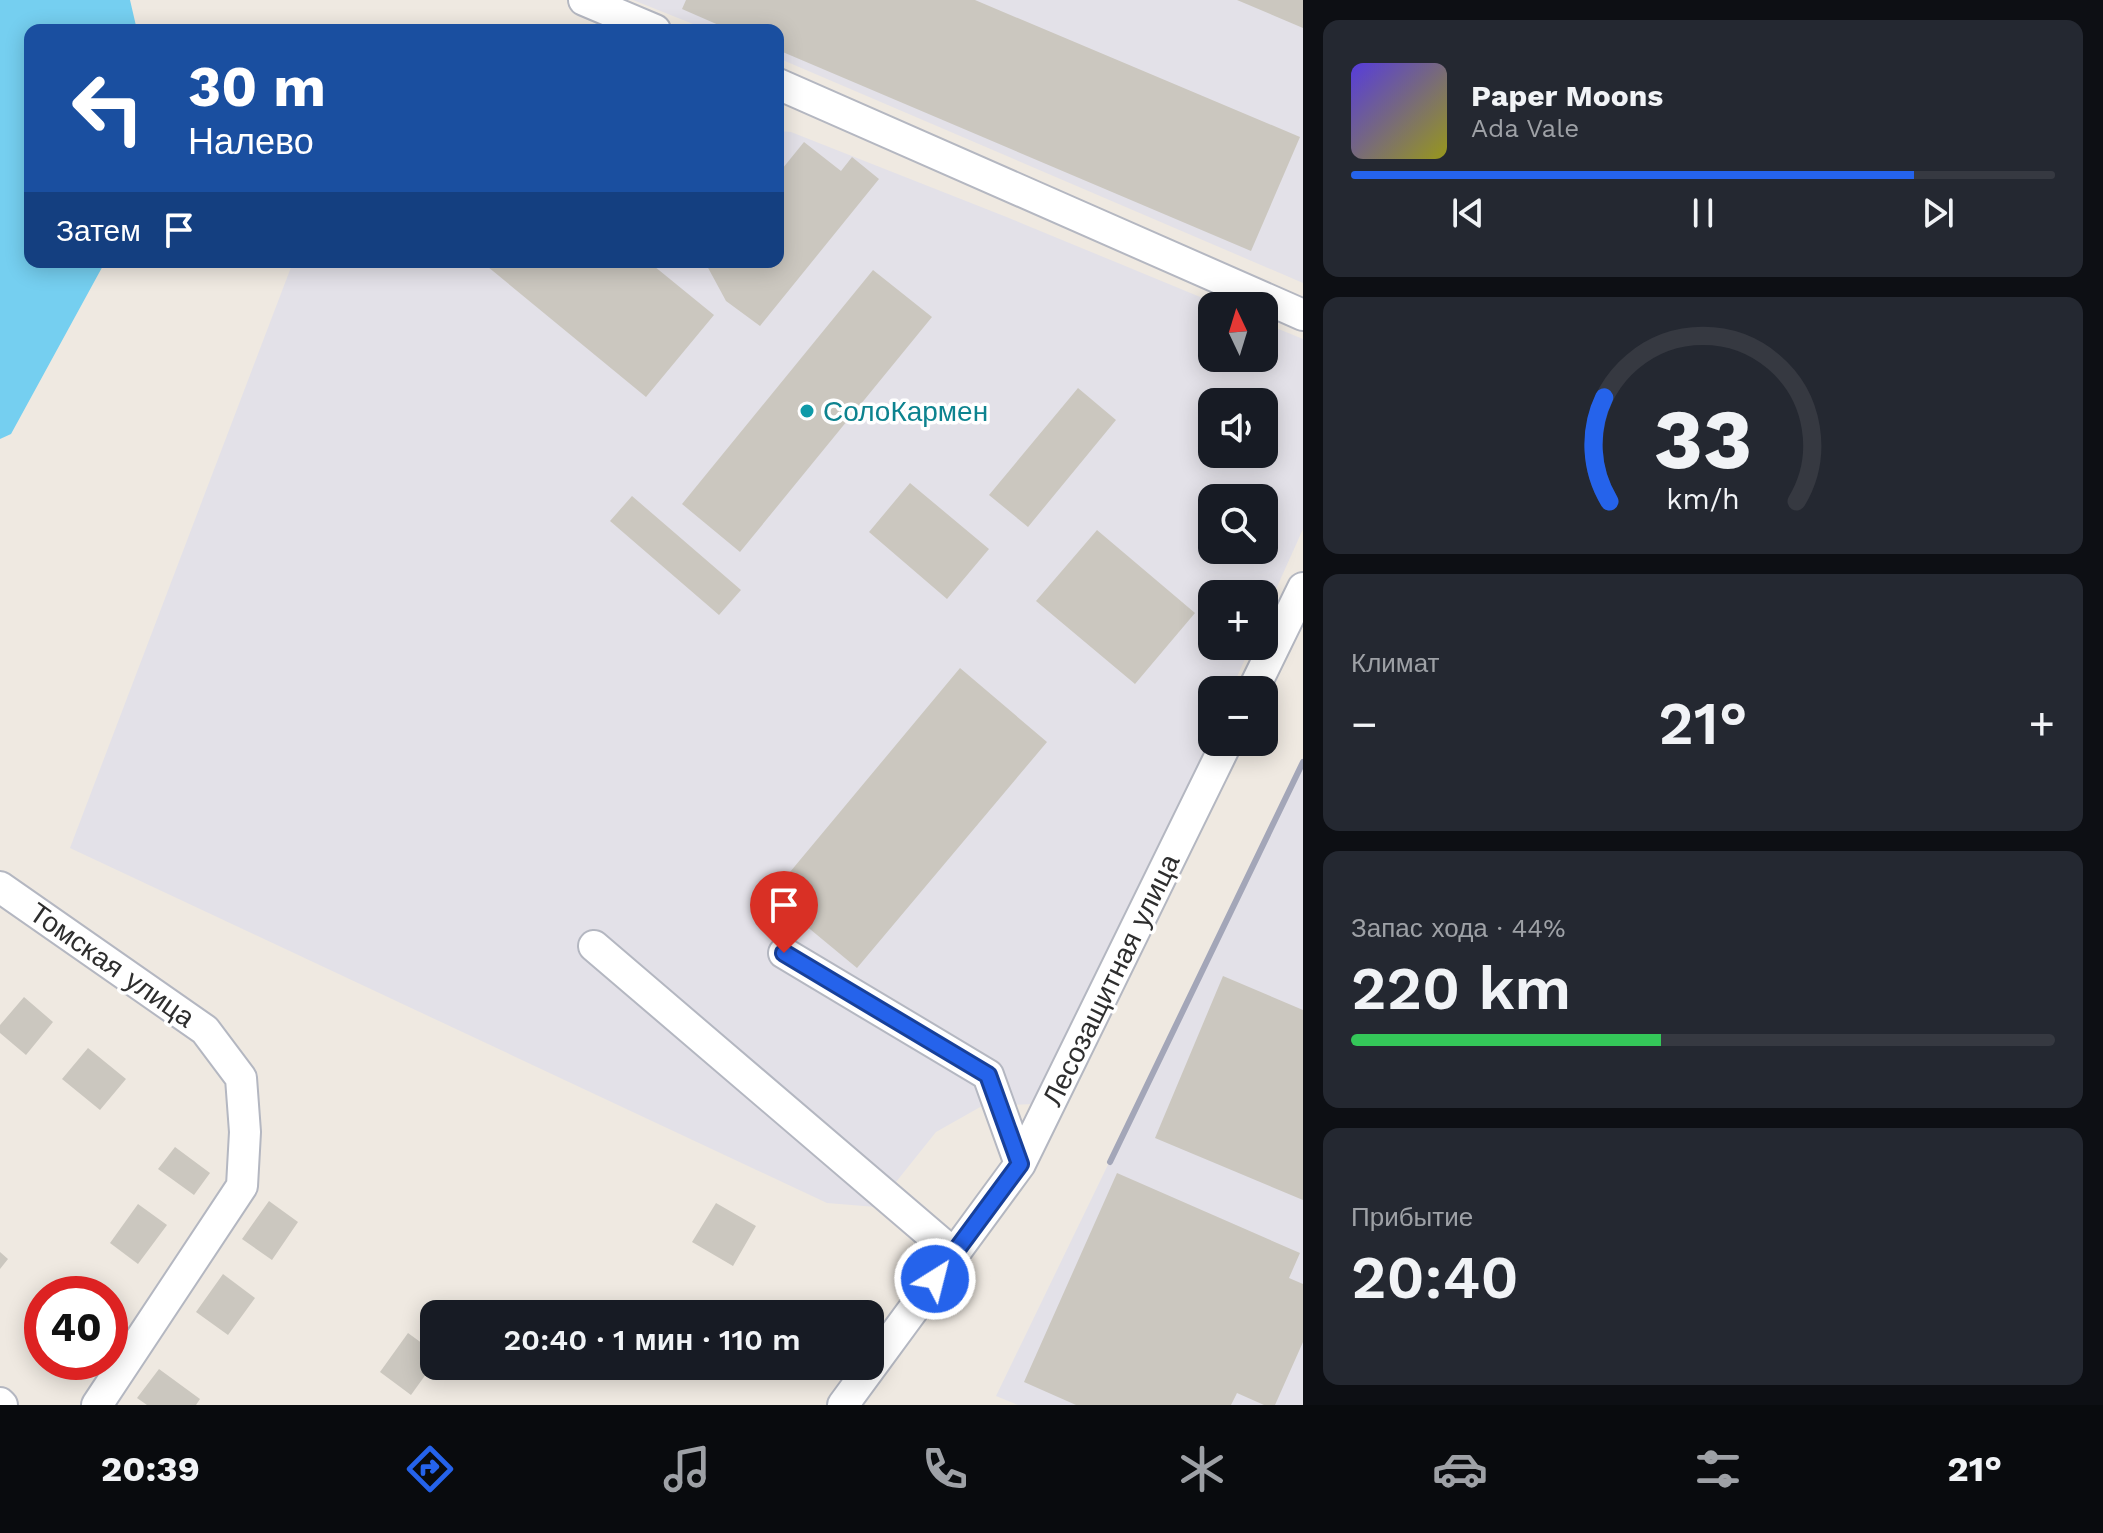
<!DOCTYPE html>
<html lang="ru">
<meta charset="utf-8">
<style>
body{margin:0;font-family:"Work Sans",sans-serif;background:#242831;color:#f1f3f6;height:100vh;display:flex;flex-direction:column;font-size:30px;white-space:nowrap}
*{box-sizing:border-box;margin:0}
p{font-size:26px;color:#9ea1a6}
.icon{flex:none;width:44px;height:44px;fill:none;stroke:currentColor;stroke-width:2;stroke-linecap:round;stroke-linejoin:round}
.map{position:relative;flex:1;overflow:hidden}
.drawer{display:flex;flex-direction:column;gap:20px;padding:20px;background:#0d0f14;width:800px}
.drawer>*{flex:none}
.hud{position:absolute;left:24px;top:24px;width:760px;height:244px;border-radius:16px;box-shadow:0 4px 20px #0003;background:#1a4fa0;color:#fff;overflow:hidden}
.needle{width:52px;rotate:356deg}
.buttons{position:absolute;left:1198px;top:292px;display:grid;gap:16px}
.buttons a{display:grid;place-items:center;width:80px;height:80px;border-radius:16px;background:#171b24;box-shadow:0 4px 20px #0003;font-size:40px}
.speed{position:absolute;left:24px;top:1276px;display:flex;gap:16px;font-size:40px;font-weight:700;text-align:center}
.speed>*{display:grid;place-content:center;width:104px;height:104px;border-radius:50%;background:#171b24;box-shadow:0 4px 20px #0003;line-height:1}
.speed .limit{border:12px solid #d22;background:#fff;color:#111}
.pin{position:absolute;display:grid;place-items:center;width:68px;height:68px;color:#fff;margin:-82px -34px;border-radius:50% 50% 50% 0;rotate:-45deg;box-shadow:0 0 8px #0007}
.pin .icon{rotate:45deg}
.me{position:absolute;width:88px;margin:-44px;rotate:36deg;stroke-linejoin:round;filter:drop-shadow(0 0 6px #0008)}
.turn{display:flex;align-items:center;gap:28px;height:168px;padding:0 32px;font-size:36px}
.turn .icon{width:104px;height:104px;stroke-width:2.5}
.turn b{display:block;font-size:56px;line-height:68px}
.then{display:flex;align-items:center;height:76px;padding:0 32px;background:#0003;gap:16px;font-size:30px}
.big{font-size:60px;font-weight:600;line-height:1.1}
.drawer .widget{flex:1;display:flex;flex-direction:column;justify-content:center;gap:12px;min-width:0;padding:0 28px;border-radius:16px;background:#242831}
.drawer .dial{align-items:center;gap:0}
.dial svg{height:208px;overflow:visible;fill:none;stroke:#363941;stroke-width:7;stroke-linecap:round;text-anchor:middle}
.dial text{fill:#f1f3f6;stroke:none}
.song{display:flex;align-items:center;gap:24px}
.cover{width:96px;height:96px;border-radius:12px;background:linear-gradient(135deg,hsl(250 70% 55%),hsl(60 70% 35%))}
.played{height:8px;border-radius:4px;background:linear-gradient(90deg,#2563eb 80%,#363941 80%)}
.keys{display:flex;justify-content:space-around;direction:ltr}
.heat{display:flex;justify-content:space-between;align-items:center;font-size:44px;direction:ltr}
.charge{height:12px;border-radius:6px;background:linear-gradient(90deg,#34c759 44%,#363941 0)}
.trip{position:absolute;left:420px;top:1300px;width:464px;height:80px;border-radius:16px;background:#171b24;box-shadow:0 4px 20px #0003;font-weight:600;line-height:80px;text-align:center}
.dock{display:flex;height:128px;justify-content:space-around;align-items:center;background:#090b0e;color:#9ea1a6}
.dock .icon{width:56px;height:56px}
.dock .selected{color:#2563eb}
.dock b{font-size:36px;color:#f1f3f6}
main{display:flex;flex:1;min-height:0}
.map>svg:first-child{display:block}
</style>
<main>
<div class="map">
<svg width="1303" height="1405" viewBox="0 0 1303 1405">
<rect width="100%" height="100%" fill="#efe9e1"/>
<path fill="#e3e1e8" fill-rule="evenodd" d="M633,0H1303V283L778,58V30H708Z
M778,131L791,132L1009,218L1222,306H1212V358H1264V323L1303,339V529L1264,616V594H1212V646H1251L1231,690H1212V733L1060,1074L1034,1104L982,1106L936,1132L876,1207L827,1203L70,848L293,262H778ZM1212,402H1264V454H1212ZM1212,498H1264V550H1212Z
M1303,762V1405H1018L996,1396Z"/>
<path fill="#75cff0" d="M0,0H130L137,30H30V262H105L11,434L0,439Z"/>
<path fill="#cbc7bf" d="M686,0H975L1300,137L1251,251L778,50V30H730L682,9Z
M1237,0H1303V28Z
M804,142L841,171L852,157L879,179L760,326L726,301L706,264L708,262H778V174Z
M482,262H649L714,315L646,397Z
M873,270L932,317L740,552L682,504Z
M1078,388L1116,420L1028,527L989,495Z
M910,483L989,549L947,599L869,532Z
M632,496L741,590L719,615L610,521Z
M1097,530L1195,613L1135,684L1036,601Z
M960,668L1047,742L857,968L770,896Z
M1223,976L1303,1010V1200L1155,1138Z
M24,997L53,1022L26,1055L0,1033V1025Z
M88,1048L126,1079L100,1110L62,1079Z
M175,1147L210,1173L194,1195L158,1169Z
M1117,1173L1300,1253L1289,1278L1303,1284V1342L1275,1405H1264L1237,1393L1231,1405H1076L1024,1382Z
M269,1201L298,1222L272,1260L242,1239Z
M716,1203L756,1226L733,1266L692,1242Z
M138,1204L167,1225L138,1264L110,1243Z
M0,1252L8,1259L0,1269Z
M223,1274L255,1298L228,1335L196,1312Z
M74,1277L98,1294H62Z
M408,1333L434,1352V1363L411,1395L380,1372Z
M159,1369L200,1399L196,1405H147L137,1398Z"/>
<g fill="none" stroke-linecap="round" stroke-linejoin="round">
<defs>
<path id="minor" d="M584,0L655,30
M778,84L1303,315
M1253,690L1303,588
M0,887L205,1030L241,1078L245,1132L242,1186L97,1405
M594,946L954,1254
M784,953L988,1075L1020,1164
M0,1403L2,1405
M843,1405L1020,1164L1227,742"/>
</defs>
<use href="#minor" stroke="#b4b7c1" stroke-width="34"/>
<use href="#minor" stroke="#fff" stroke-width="30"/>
<path stroke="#a3a6b8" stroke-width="6" d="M1110,1162L1303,762"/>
</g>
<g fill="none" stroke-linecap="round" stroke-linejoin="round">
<defs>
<path id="route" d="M784,953L988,1075L1020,1164L935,1279"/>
</defs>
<use href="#route" stroke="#184099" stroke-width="20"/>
<use href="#route" stroke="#2563eb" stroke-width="14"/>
</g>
<circle fill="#0f9aa8" stroke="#fff" stroke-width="3" cx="807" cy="411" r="8"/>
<g text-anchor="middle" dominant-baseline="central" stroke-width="7" stroke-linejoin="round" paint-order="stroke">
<g font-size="28" fill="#0d838f" stroke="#fff" text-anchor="start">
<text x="823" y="411">СолоКармен</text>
</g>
<g font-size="28" fill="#2e2e2e" stroke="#fff">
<text transform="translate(112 965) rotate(35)">Томская улица</text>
<text transform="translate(1111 980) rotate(-64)">Лесозащитная улица</text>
</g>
</g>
</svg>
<div class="buttons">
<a><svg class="needle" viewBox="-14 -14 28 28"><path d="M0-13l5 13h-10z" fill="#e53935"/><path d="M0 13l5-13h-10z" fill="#9ea1a6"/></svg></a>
<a><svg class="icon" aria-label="sound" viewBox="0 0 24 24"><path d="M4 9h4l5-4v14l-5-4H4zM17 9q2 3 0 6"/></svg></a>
<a><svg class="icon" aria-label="search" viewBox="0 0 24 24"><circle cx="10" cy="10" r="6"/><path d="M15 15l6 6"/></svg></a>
<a>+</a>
<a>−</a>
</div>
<div class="speed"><div class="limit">40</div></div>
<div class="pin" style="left:784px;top:953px;background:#d93025"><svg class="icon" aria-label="arrive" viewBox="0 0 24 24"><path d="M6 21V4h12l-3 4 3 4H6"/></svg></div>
<svg class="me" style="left:935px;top:1279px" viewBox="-20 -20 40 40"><circle r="17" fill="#2563eb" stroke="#fff" stroke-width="3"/><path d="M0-11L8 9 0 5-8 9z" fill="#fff"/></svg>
<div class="trip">20:40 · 1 мин · 110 m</div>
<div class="hud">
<div class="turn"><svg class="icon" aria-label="left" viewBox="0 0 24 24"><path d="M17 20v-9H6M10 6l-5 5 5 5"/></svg><div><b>30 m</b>Налево</div></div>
<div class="then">Затем<svg class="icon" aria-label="arrive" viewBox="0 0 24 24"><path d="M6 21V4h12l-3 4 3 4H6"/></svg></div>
</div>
</div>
<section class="drawer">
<div class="widget">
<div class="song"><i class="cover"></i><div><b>Paper Moons</b><p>Ada Vale</p></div></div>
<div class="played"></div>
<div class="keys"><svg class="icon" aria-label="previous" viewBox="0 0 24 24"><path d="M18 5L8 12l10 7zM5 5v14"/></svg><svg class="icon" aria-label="pause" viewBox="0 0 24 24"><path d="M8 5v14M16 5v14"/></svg><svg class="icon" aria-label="next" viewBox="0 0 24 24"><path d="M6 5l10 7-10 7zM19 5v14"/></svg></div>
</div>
<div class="widget dial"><svg viewBox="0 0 100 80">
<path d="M14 69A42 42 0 1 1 86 69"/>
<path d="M14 69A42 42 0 0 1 12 29" stroke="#2563eb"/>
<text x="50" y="56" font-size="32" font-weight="700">33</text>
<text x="50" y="72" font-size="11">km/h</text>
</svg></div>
<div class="widget"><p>Климат</p>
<div class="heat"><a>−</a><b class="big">21°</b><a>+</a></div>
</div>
<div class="widget"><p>Запас хода · 44%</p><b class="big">220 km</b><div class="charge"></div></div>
<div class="widget"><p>Прибытие</p><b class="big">20:40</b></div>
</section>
</main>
<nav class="dock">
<b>20:39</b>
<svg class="icon selected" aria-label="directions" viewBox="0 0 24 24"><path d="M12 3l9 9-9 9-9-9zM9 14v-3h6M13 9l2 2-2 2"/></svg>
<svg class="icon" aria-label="music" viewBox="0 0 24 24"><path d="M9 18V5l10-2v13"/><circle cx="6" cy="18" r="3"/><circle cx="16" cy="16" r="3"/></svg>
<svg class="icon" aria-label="phone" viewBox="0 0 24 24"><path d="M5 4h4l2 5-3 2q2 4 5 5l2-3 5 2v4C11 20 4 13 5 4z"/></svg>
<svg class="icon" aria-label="climate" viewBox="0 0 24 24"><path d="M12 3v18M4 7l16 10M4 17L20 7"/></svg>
<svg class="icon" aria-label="car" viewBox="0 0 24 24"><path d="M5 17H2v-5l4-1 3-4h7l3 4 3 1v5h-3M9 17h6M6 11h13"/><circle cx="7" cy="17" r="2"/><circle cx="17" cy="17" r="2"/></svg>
<svg class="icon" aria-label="filters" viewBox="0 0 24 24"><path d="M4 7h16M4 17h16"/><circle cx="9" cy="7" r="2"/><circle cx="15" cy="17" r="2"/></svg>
<b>21°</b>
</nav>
